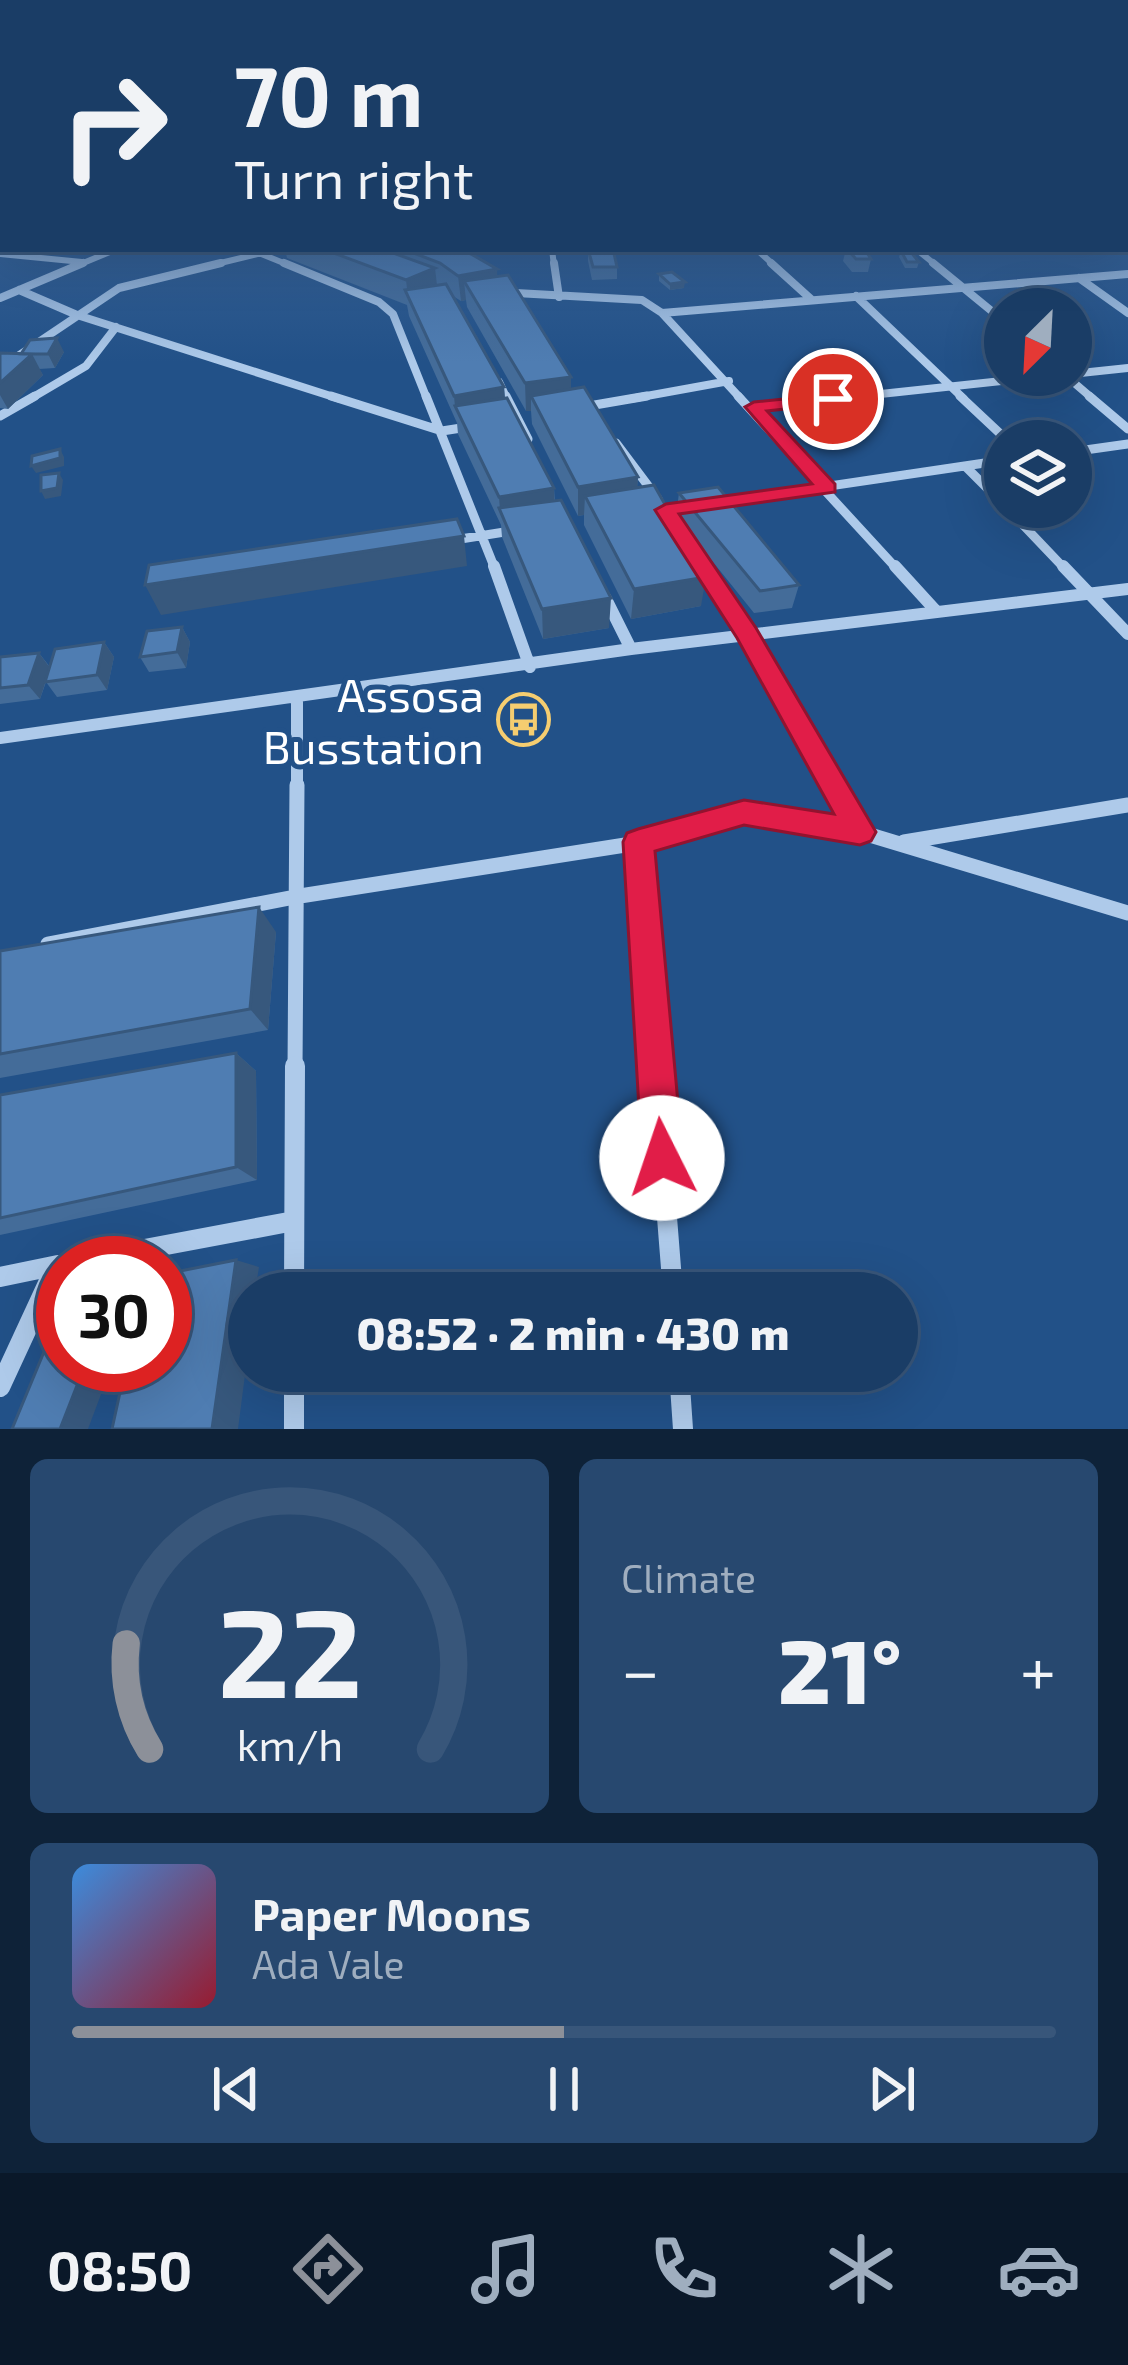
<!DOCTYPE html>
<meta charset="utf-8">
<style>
body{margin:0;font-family:"Exo 2",sans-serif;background:#27486f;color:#f1f3f6;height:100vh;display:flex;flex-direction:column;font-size:45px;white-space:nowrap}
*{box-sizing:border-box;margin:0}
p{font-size:39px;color:#9faebf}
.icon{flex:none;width:66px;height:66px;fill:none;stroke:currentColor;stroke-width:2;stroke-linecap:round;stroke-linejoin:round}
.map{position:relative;height:1429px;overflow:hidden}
.panel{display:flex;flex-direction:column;gap:30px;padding:30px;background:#0e2238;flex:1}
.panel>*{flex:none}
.hud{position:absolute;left:0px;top:0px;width:1128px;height:252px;box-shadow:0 12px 48px #0002,0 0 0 3px #38567a;background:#1a3d66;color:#f1f3f6;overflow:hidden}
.needle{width:78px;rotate:204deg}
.tools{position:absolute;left:984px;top:288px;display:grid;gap:24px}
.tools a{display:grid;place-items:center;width:108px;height:108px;border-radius:50%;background:#1a3d66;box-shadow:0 12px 48px #0002,0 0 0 3px #38567a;font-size:60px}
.speed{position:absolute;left:36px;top:1236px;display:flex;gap:24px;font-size:60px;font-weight:700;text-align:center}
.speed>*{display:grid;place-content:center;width:156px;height:156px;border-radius:50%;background:#1a3d66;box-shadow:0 12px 48px #0002,0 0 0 3px #38567a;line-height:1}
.speed .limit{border:18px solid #d22;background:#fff;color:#111}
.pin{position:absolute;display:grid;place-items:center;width:102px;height:102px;color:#fff;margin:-51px;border:6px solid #fff;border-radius:50%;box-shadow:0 3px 12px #0007}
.me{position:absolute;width:132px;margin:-66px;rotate:356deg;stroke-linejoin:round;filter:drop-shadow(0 0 9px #0008)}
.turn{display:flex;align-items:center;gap:42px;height:252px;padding:0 36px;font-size:54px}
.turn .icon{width:156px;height:156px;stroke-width:2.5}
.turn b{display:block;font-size:84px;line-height:102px}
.big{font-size:90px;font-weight:800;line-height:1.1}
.panel .tile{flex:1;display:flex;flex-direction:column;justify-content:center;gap:18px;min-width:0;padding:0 42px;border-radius:18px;background:#27486f}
.panel .dial{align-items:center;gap:0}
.dial svg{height:312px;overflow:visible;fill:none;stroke:#38567a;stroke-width:7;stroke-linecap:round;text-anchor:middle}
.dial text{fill:#f1f3f6;stroke:none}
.song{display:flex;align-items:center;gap:36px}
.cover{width:144px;height:144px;border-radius:18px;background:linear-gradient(135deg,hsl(210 70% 55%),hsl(350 70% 35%))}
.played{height:12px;border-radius:6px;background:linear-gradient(90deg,#8c9099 50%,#38567a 50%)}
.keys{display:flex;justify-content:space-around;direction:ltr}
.heat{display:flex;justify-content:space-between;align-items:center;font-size:66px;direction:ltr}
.panel .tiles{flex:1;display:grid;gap:30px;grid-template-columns:1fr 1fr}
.tile:last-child{grid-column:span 2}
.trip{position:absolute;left:228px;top:1272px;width:690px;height:120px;border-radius:60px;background:#1a3d66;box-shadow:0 12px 48px #0002,0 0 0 3px #38567a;font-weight:800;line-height:120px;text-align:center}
.tabs{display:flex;height:192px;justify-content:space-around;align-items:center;background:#0a1829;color:#9faebf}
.tabs .icon{width:84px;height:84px}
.tabs .selected{color:#8c9099}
.tabs b{font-size:54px;color:#f1f3f6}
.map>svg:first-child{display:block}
</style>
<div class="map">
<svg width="1128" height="1429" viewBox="0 0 1128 1429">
<rect width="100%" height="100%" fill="#225188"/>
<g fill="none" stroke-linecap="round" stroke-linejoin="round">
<path stroke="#aecaea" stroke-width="6" d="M249,249L291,266
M552,249L554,266
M756,249L775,266
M916,249L937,266
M0,254L82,262
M76,266L117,249
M208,266L278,249"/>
<path stroke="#aecaea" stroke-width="8" d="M284,263L379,302L393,314L427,399
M554,263L559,297
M771,263L812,300
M933,263L1005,322
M1079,278L1128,313
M19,290L77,315L340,399
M516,293L642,300L662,313L1128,274
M856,296L964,399
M0,298L83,263
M662,313L741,399
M0,368L119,288L221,263
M1071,374L1128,368
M1065,375L1093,399
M499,382L507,399
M30,399L86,366L116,327
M630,399L729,381
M834,399L1058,375"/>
<path stroke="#aecaea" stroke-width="9" d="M331,396L442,431L474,426
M426,396L495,569
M506,396L528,439
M738,396L897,569
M960,396L1008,441
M1089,396L1128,429
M583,407L647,396
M754,407L862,396
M0,416L35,396
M616,443L658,499
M1071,452L1128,444
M965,466L1005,506
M715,503L1005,460
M1006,507L1065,569
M676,526L704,569
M448,541L517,530"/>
<path stroke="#aecaea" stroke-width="12" d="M494,566L530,667
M702,566L835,788
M895,566L937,612
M1063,566L1128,634
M605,597L631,649
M0,738L631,649L1128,589
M297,788V697"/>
<path stroke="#aecaea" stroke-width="15" d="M833,785L860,832
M904,842L1128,805
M638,843L656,1069
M48,944L300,896L638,843L744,812L860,832L1128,913
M295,1069L297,785"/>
<path stroke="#aecaea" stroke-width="20" d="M655,1066L673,1293
M70,1263L294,1221
M0,1277L58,1265
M294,1293L295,1066
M294,1371V1429
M679,1371L683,1429
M0,1387L56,1266"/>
</g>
<path fill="#446c99" d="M285,249H458L497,269V277L571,377V389L638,477L637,488L701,606L631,619L584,525V515L578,516L532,424L531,411H526L467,307L466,300L461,301L453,296L504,387L505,398L554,488L555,501L609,628L543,639L502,537L501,525L458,434L457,423L409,316L407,305L287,258Z
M588,249L617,267V279L592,280L588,261Z
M846,249L871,259L868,272H852L843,261Z
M901,251L919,262L917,268H905L899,257Z
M659,274L684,288L670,290L659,281Z
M64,352L55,368L39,369L43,375L8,409L0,408V353Z
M679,493L799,585L792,608L754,613L676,516Z
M182,627L190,642L186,668L149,672L140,657Z
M104,642L114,657L107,690L57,697L46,682L40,699L0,704V657L39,653L50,667Z
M276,932L268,1030L0,1078V951Z
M236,1053L256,1071L257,1180L0,1235V1095Z"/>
<path fill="#37587d" d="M435,268L438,294L408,297L406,280Z
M497,269L498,295L464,281L466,300L461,301L458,276Z
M685,282L684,288L670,290V284Z
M57,338L64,352L55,368L48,354Z
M32,354L43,375L8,409L0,395V383Z
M571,377V405L531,396V411H526L525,383Z
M504,387L506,416L455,407L454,396Z
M60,449L64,457V466L36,473L31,466Z
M59,473L63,480L61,496L45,499L41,491Z
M638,477L636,506L585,496L584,515L578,516V487Z
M554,488L555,518L500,510L499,497Z
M464,536L467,566L161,615L145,585Z
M706,577L701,606L631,619L634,589Z
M611,598L609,628L543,639L542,609Z
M182,627L190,642L186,668L177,652Z
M104,642L114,657L107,690L97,675Z
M39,653L50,668L40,699L28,685Z
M259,907L276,932L268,1030L250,1009Z
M236,1053L256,1071L257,1180L236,1167Z
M236,1260L259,1267L255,1293H249V1344L238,1429H212Z
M85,1365H112L88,1429H60Z"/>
<path fill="#4f7db2" stroke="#37587d" stroke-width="3" d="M323,249H382L435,268L406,280Z
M403,249H458L471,254L497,269L458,276L440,263Z
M588,249H613L617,267H593Z
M847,249L866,251L871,259H856Z
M901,251H910L919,262H907Z
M672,272L685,282L670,284L659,274Z
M508,275L571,377L525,383L464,281Z
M446,284L504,387L454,396L405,290Z
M57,338L48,354H21L30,340Z
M0,353L32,354L0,383Z
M584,387L638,477L578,487L531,396Z
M507,398L554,488L499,497L455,406Z
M60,449V458L31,466L32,456Z
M59,473L57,488L41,491V475Z
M654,485L706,577L634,589L585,496Z
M718,487L799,585L760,591L679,493Z
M561,500L611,598L542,609L499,508Z
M457,519L464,536L145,585L149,565Z
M182,627L177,652L140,657L147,631Z
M104,642L97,675L45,682L55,649Z
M39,653L28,685L0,688V657Z
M259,907L250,1009L0,1054V951Z
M236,1053V1167L0,1218V1095Z
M236,1260L212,1429H112L126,1365H165V1274Z
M63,1306V1365H85L60,1429H12Z"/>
<linearGradient id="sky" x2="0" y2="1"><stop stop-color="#132d4b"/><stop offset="0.44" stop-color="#3e6596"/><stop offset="1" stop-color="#3e6596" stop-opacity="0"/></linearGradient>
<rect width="1128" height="362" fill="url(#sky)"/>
<path fill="#e11d48" stroke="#92132f" stroke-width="3" d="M833,394L840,395V403L767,411L835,484V492L679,514L756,628L876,832L871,841L860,845L744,825L655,851L683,1158L677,1172L662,1178L648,1172L642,1158L623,842L627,833L638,829L744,800L834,814L737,638L655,510L666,504L812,484L745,407L754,402Z"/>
<defs>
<symbol id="bus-ring" viewBox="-11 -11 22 22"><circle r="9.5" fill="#225188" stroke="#f5cd70" stroke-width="1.5"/><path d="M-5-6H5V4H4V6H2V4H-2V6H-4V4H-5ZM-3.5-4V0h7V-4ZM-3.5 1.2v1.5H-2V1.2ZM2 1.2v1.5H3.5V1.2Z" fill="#f5cd70"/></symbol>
</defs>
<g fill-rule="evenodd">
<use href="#bus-ring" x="494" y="690" width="59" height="59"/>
</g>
<g text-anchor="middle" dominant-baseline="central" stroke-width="10" stroke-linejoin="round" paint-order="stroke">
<g font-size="45" fill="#fff" stroke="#225188" text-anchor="end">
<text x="484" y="694">Assosa<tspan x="484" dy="52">Busstation</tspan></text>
</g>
</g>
</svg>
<div class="tools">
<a><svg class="needle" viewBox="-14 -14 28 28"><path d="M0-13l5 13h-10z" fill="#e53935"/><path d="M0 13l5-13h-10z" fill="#9faebf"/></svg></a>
<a><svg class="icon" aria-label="layers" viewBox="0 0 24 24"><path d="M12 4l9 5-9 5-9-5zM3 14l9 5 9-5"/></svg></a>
</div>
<div class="speed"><div class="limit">30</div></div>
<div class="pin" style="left:833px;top:399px;background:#d93025"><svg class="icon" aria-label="arrive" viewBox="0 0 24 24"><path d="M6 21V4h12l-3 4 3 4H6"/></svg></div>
<svg class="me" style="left:662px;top:1158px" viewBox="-20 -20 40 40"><circle r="19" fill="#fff"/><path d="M0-13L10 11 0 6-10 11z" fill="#e11d48"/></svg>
<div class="trip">08:52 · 2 min · 430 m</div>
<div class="hud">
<div class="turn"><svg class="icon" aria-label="right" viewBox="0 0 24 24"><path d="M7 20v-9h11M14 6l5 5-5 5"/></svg><div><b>70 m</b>Turn right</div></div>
</div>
</div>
<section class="panel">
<div class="tiles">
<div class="tile dial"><svg viewBox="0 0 100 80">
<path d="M14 69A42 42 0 1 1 86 69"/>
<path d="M14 69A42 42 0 0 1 8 42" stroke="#8c9099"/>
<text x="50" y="56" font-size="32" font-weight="700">22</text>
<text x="50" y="72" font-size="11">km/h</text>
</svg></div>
<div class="tile"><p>Climate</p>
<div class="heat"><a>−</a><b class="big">21°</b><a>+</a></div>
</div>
<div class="tile">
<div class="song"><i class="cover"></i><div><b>Paper Moons</b><p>Ada Vale</p></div></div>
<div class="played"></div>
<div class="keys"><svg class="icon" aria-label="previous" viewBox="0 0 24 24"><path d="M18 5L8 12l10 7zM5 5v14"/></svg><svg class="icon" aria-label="pause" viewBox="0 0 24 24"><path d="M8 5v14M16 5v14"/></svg><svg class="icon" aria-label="next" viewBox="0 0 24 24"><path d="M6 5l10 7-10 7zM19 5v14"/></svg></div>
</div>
</div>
</section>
<nav class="tabs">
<b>08:50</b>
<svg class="icon selected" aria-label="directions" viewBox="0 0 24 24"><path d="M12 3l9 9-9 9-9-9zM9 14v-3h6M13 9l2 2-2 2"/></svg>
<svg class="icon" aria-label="music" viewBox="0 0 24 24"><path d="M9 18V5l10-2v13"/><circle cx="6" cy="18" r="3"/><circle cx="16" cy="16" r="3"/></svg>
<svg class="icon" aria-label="phone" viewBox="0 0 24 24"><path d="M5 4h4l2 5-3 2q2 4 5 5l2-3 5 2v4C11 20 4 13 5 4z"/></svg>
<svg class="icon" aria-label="climate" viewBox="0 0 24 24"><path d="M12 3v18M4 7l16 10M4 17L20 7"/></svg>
<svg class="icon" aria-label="car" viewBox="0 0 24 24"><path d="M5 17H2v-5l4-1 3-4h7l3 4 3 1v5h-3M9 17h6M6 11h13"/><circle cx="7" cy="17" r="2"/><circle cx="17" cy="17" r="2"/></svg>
</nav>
